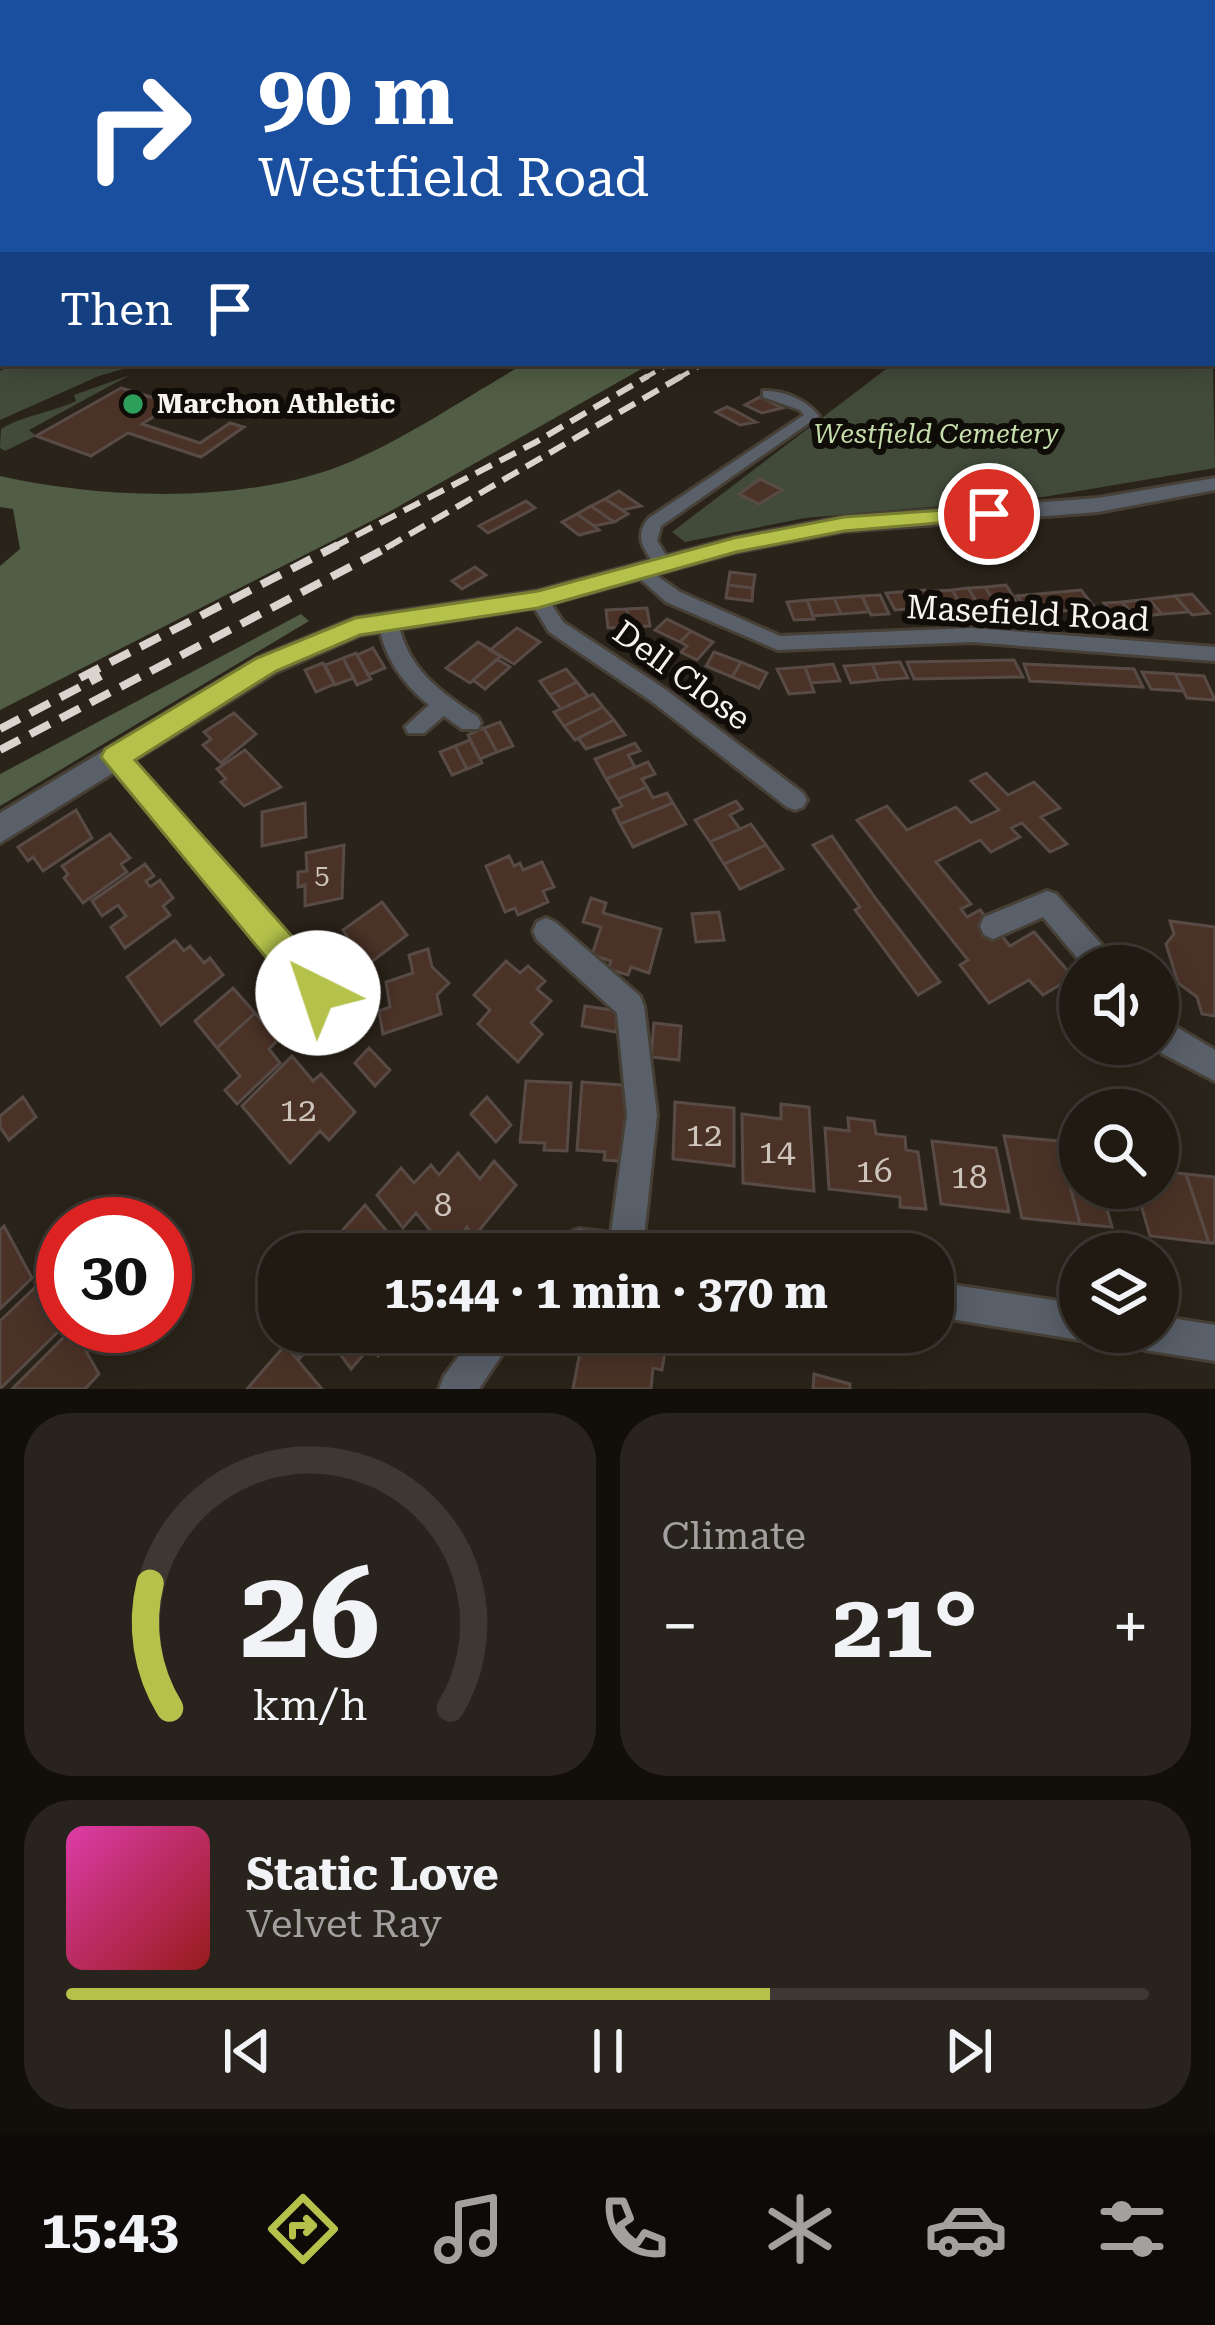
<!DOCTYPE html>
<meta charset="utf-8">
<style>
body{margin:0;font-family:"Roboto Serif",serif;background:#28231c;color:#f1f3f6;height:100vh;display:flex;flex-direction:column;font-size:45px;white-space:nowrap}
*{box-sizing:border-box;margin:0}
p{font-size:39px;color:#a2a1a0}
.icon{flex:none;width:66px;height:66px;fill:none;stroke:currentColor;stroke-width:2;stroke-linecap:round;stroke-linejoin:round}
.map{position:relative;height:1389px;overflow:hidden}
.sheet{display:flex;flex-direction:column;gap:24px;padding:24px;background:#120e0a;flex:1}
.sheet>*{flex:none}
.hud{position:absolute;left:0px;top:0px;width:1215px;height:366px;box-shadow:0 6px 30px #0003,0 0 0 3px #3d3833;background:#1a4fa0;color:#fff;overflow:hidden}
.fabs{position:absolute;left:1059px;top:945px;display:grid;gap:24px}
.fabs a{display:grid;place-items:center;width:120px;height:120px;border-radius:50%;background:#201a13;box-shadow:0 6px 30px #0003,0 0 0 3px #3d3833;font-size:60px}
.speed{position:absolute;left:36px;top:1197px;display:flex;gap:24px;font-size:60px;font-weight:700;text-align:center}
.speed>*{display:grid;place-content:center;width:156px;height:156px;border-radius:50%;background:#201a13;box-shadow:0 6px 30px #0003,0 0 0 3px #3d3833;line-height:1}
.speed .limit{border:18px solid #d22;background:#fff;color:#111}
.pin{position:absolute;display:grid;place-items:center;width:102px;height:102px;color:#fff;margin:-51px;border:6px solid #fff;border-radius:50%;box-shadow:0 3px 12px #0007}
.me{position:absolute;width:132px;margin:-66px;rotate:319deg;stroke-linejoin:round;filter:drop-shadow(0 0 9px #0008)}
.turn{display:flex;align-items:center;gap:42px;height:252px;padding:0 60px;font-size:54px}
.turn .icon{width:156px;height:156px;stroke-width:2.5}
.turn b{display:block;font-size:84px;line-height:102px}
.then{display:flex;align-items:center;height:114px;padding:0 60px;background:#0003;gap:24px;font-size:45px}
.big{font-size:90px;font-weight:700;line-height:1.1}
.sheet .card{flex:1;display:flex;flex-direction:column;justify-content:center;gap:18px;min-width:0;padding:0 42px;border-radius:48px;background:#28231c}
.sheet .dial{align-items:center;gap:0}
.dial svg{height:312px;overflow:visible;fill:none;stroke:#3d3833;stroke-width:7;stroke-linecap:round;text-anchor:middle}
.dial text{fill:#f1f3f6;stroke:none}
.song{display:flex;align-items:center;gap:36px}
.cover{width:144px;height:144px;border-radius:18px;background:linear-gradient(135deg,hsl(320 70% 55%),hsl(0 70% 35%))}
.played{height:12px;border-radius:6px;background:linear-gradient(90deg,#b4c24b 65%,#3d3833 65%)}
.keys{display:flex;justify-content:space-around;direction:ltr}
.heat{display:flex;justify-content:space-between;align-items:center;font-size:66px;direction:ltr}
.sheet .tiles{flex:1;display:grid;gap:24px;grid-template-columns:1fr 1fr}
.card:last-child{grid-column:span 2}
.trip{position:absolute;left:258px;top:1233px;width:696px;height:120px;border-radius:48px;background:#201a13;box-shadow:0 6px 30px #0003,0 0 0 3px #3d3833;font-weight:700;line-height:120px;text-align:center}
.tab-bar{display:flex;height:192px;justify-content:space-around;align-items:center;background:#0d0a08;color:#a2a1a0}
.tab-bar .icon{width:84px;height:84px}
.tab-bar .current{color:#b4c24b}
.tab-bar b{font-size:54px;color:#f1f3f6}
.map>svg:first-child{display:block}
</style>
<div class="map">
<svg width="1215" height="1389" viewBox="0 0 1215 1389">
<rect width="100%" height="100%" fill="#2a2319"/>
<path fill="#424b3a" d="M1212,328L1215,468L1043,497L805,518L685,542L672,532L894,363H1212Z
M13,363L126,365L140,364L99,376L0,420V371Z
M130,375L29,430L36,436L5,451L0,448L1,429C27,414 51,413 76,401L74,395Z"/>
<path fill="#515d44" d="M526,363H652L387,513L0,710V566L20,549L13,509L0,507V476C102,499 241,504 340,466C405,440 467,396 526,363Z
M301,614L309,621L0,806V774Z"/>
<path fill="#4b3227" stroke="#584b46" stroke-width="3" d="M121,388L174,404L142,424L200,443L230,423L244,427L201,457L128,433L91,456L36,436Z
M760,397L782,408L762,413L745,405Z
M727,407L734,410L756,422L740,425L716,412Z
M760,479L782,490L759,504L739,494Z
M619,491L641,506L622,510L605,499Z
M605,499L622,510L628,514L614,522L591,506Z
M526,501L535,508L488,533L479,526Z
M591,506L614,522L594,526L577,514Z
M577,514L594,526L599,530L579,535L562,522Z
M1019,533L1028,545L1022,546L1025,550L1006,547L997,535Z
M475,567L486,575L462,589L452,581Z
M730,572L755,575L753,588L728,585Z
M728,585L753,588L752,601L726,598Z
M1006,585L1018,604L997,606L985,587Z
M985,587L997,606L980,607L968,588Z
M968,588L980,607L963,608L952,590Z
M925,590L935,607L895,610L886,593Z
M952,590L963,608L946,610L935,591Z
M1081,590L1095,608L1030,614L1017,596Z
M1192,594L1209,613L1192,615L1175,596Z
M880,595L889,614L871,615L862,596Z
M862,596L869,612L841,614L834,598Z
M1175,596L1189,612L1162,614L1149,599Z
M834,598L841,614L813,616L807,600Z
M1149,599L1162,614L1135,617L1122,602Z
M807,600L814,619L794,620L787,602Z
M1122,602L1135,617L1138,621L1120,623L1104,603Z
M647,608L650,626L629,627L627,609Z
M627,609L629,627L608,628L606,610Z
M667,619L691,631L680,642L655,630Z
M517,628L540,642L514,664L490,650Z
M691,631L713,642L697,660L681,652L687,646L680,642Z
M478,642L501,656L470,683L446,668Z
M373,648L385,668L368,675L357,655Z
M714,652L741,662L732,677L706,666Z
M356,653L371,679L357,685L343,658Z
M343,658L354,678L335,685L325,665Z
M497,659L510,667L485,689L473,680Z
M1014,660L1023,677L914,679L907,662Z
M741,662L767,673L759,688L732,677Z
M900,662L908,678L879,680L872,664Z
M323,663L334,684L316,692L305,670Z
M833,664L840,681L811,683L805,667Z
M872,664L879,680L851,683L844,666Z
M1024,664L1134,669L1143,687L1030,681Z
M805,667L814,692L789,694L777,669Z
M566,669L577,682L550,695L540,681Z
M1142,672L1175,674L1184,691L1151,689Z
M1175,674L1204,676L1215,700L1187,698Z
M577,682L588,696L561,709L550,695Z
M593,694L603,707L564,726L554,712Z
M603,707L614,720L575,740L564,726Z
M234,713L256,734L221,763L203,745L211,739L204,732Z
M614,720L625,735L586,749L578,738Z
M500,722L513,746L497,752L484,728Z
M484,728L497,752L480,759L468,735Z
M470,740L482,763L467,769L455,746Z
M635,743L640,751L628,755L635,767L606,779L595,759Z
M455,746L467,769L452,775L440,752Z
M245,750L281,787L244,806L221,782L226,779L217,769Z
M648,762L655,774L642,779L647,787L618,799L606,779Z
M986,773L1008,795L1034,782L1060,808L1041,817L1067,844L1050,852L1022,823L1011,828L1020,837L991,852L980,840L936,862L971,904L961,909L967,917L980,910L1010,946L1034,932L1073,977L1043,995L1029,980L989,1003L960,965L968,960L857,820L887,806L907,830L956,807L971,823L999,810L971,781Z
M647,787L653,798L667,793L673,803L620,824L613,810L622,806L618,799Z
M736,801L742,809L730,815L740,829L710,842L695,820Z
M305,803L306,837L262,846V812Z
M673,803L686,824L633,847L620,824Z
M76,810L92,838L43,871L33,857L28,861L18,847Z
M751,824L766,845L724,864L710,842Z
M110,834L130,858L121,864L127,872L83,903L64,878L68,874L62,866Z
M832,836L876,899L940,982L918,995L855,910L860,907L813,845Z
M344,845L342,898L305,906V885L298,887V872L307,871L306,853Z
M766,845L783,869L740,889L724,864Z
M509,856L514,866L520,863L523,870L542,862L554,887L543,891L548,902L518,915L515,908L505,912L486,866Z
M145,864L154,876L146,881L150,887L160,880L173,898L163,906L170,915L125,948L111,927L126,916L118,905L102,916L92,901Z
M591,898L606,903L603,913L661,929L649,973L631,967L628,975L608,969L611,961L592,955L601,927L583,922Z
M382,902L407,935L366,966L343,930Z
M719,912L724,940L696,942L692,914Z
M1170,921L1215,927V1016L1202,1014L1197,997L1178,983L1166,944L1174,934Z
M175,940L184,951L190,946L204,963L210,958L223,975L161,1025L127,977Z
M428,949L432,967L449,983L437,995L441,1014L383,1034L379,1011L390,1007L386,982L413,973L409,955Z
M506,961L520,973L528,966L545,981L537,989L551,1001L531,1023L542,1034L518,1062L478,1024L490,1010L474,995Z
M233,988L255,1013L217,1048L195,1021Z
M585,1006L619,1011L616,1032L582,1026Z
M255,1013L278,1040L269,1049L280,1063L237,1104L225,1090L240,1076L217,1048Z
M654,1023L681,1026L679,1060L651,1057Z
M369,1048L390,1070L375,1086L355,1063Z
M292,1056L313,1081L321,1074L355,1112L329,1140L320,1131L290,1163L242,1106Z
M526,1081L571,1083L567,1151L544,1150L545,1143L520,1142Z
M582,1082L634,1086L631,1162L604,1160L605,1152L577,1150Z
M23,1097L36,1117L9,1140L0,1127V1116Z
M487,1097L511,1125L496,1142L471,1114Z
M675,1102L734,1108V1166L673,1159Z
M781,1104L809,1107L814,1191L743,1183L742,1114L781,1119Z
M848,1118L874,1121L876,1134L905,1137L906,1150L918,1152L926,1209L900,1207V1197L829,1189L825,1128L849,1131Z
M1004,1136L1059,1141L1080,1224L1022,1218Z
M932,1141L996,1148L1009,1212L941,1204Z
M458,1153L480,1179L494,1161L516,1185L474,1237L467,1227L447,1251L416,1213L403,1228L377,1195L401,1168L414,1183L431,1165L439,1175Z
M1063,1160L1080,1161V1188H1101L1112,1227L1080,1224Z
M1158,1171L1186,1174L1209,1243L1150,1236L1136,1188H1158Z
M1186,1174L1215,1177V1243H1209Z
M1110,1188H1130L1137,1209L1116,1207Z
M365,1205L406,1254H354L339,1234Z
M4,1226L32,1278L0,1309V1230Z
M45,1278L52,1291L63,1280L64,1326L0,1389V1321Z
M73,1328L99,1374L85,1389H12Z
M282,1332H316L319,1336L300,1358Z
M324,1332H397L378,1356L371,1346L351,1369Z
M600,1332H668L662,1370L653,1368L651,1389H573L582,1341L598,1345Z
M285,1345L322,1389H247Z
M814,1374L850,1384V1389H813Z"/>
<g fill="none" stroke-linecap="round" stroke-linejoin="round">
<defs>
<path id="minor" d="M3,165V171L0,172V166Z
M1212,169H1215V175H1212Z
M1212,215H1215V221H1212Z
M0,231H3V237H0Z
M1212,277H1215V285H1212Z
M0,344L3,345V353L0,352Z
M763,391C783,390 807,400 819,416L661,526L657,541L673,566L670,570H658C646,551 632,538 649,518L804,415L800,410L763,397Z
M643,566L680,592L780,636L972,628L1215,647V661L972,642L778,650L666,602L637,576L634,572L637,568Z
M538,593L545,594L563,622L665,689L803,793L807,800L803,807L795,810L787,807L651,701L549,632L529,599Z
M388,614L398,621C407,669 439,691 478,717L481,723L478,729H462L444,716L424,733H408L405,727L429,705C401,682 384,657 378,621Z
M115,748L123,751L328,983L332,993L328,1003L318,1007L308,1003L107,763L104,757L107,751Z
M1047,891L1056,894L1112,956L1116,966H1084L1043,917L993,939L984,935L980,926L984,917Z
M546,918L555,922L640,996L644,1006L657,1115L644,1237L656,1242L661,1254H544L549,1242L579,1229L611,1233L627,1115L617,1013L537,940L533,931L537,922Z
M1158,1016L1215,1050V1081L1163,1054L1152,1044H1158Z
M933,1282L1080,1304V1332H1094L1080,1340L933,1316Z
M1158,1316L1215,1325V1361L1145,1350L1132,1345L1127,1332H1158Z
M477,1332H517L479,1389H439L444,1376Z"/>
<path id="tertiary" d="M1215,478V490L1098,512L844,531L735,552L538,607L360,635L276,672L0,843V813L258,658L355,618L538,591L734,538L844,517L1098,498Z"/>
</defs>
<use href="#minor" stroke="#474037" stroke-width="6"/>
<use href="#tertiary" stroke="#474037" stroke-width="6"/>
<use href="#minor" fill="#59606a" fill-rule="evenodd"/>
<use href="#tertiary" fill="#59606a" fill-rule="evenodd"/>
<path stroke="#d9d4cd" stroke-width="4.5" stroke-dasharray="14 8" stroke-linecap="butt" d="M643,379L671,363
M677,379L705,363"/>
<path stroke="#d9d4cd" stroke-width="6" stroke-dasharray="18 9" stroke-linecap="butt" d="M332,548L536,442L648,376
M386,548L682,376"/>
<path stroke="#d9d4cd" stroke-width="8" stroke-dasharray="22 12" stroke-linecap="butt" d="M80,678L338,545
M0,729L101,676
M0,750L392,545"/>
</g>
<linearGradient id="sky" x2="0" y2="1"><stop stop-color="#17130e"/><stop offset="0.42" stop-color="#444549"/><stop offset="1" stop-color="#444549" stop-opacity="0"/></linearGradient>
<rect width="1215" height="338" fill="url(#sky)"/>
<path fill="#b4c24b" stroke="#757e31" stroke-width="3" d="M989,507L1000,514L997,518L844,531L736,552L538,608L360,635L276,671L135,760L331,980L336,993L331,1006L318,1011L306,1006L101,757L105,749L257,658L355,618L538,591L734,538L844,517Z"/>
<circle fill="#2e9e5b" stroke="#100d09" stroke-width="4.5" cx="133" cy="404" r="12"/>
<g text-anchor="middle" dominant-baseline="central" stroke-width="12" stroke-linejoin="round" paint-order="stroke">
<g font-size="27" font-weight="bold" fill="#f8f4ed" stroke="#100d09" text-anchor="start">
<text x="157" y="404">Marchon Athletic</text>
</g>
<g font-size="27" font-style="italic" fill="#c6deab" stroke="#100d09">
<text x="936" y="434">Westfield Cemetery</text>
</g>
<g font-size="27" fill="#cdc4bc">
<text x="322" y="875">5</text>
</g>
<g font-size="33" fill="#f8f4ed" stroke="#100d09">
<text transform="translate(1028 613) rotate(3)">Masefield Road</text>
<text transform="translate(682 675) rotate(36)">Dell Close</text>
</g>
<g font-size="33" fill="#cdc4bc">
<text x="298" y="1109">12</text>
<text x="704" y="1134">12</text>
<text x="777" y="1151">14</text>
<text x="874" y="1170">16</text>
<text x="969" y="1176">18</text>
<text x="443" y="1204">8</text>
</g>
</g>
</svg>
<div class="fabs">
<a><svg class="icon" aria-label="sound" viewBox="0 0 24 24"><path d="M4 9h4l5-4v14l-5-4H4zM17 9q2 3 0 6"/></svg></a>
<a><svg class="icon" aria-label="search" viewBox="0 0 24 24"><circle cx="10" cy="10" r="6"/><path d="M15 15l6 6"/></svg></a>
<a><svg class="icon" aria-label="layers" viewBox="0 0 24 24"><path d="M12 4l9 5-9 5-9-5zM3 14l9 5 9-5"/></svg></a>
</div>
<div class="speed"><div class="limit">30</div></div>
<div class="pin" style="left:989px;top:514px;background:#d93025"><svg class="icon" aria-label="arrive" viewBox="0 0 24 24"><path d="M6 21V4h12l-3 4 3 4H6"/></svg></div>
<svg class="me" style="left:318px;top:993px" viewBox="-20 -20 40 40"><circle r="19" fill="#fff"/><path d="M0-13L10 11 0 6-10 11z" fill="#b4c24b"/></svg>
<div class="trip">15:44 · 1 min · 370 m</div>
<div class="hud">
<div class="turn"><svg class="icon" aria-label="right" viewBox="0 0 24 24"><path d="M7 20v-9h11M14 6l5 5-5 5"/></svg><div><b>90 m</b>Westfield Road</div></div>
<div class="then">Then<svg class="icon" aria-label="arrive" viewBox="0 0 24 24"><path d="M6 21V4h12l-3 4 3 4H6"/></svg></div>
</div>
</div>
<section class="sheet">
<div class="tiles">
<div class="card dial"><svg viewBox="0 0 100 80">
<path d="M14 69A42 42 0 1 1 86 69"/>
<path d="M14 69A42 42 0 0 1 9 37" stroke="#b4c24b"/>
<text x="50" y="56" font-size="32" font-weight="700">26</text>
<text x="50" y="72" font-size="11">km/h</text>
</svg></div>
<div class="card"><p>Climate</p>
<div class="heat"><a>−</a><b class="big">21°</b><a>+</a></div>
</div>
<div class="card">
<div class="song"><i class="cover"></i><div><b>Static Love</b><p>Velvet Ray</p></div></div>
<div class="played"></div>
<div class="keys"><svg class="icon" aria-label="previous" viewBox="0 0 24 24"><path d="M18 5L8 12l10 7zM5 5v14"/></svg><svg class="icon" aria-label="pause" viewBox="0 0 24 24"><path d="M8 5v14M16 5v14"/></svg><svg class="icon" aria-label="next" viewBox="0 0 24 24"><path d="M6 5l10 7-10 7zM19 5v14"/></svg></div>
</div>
</div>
</section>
<nav class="tab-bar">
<b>15:43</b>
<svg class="icon current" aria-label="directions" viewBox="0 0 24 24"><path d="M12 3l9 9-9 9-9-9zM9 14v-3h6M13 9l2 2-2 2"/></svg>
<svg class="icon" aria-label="music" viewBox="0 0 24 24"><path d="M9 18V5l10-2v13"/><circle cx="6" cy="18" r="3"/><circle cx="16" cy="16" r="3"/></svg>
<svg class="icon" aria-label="phone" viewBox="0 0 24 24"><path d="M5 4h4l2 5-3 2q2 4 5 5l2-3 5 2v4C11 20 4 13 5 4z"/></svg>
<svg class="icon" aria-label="climate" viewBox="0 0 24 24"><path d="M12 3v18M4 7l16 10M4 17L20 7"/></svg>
<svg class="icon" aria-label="car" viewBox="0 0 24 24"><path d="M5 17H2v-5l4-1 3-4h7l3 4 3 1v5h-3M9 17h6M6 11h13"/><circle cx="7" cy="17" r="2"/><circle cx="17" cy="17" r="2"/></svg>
<svg class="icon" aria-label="filters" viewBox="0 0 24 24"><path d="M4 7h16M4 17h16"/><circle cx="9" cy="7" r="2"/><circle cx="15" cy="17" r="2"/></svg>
</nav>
